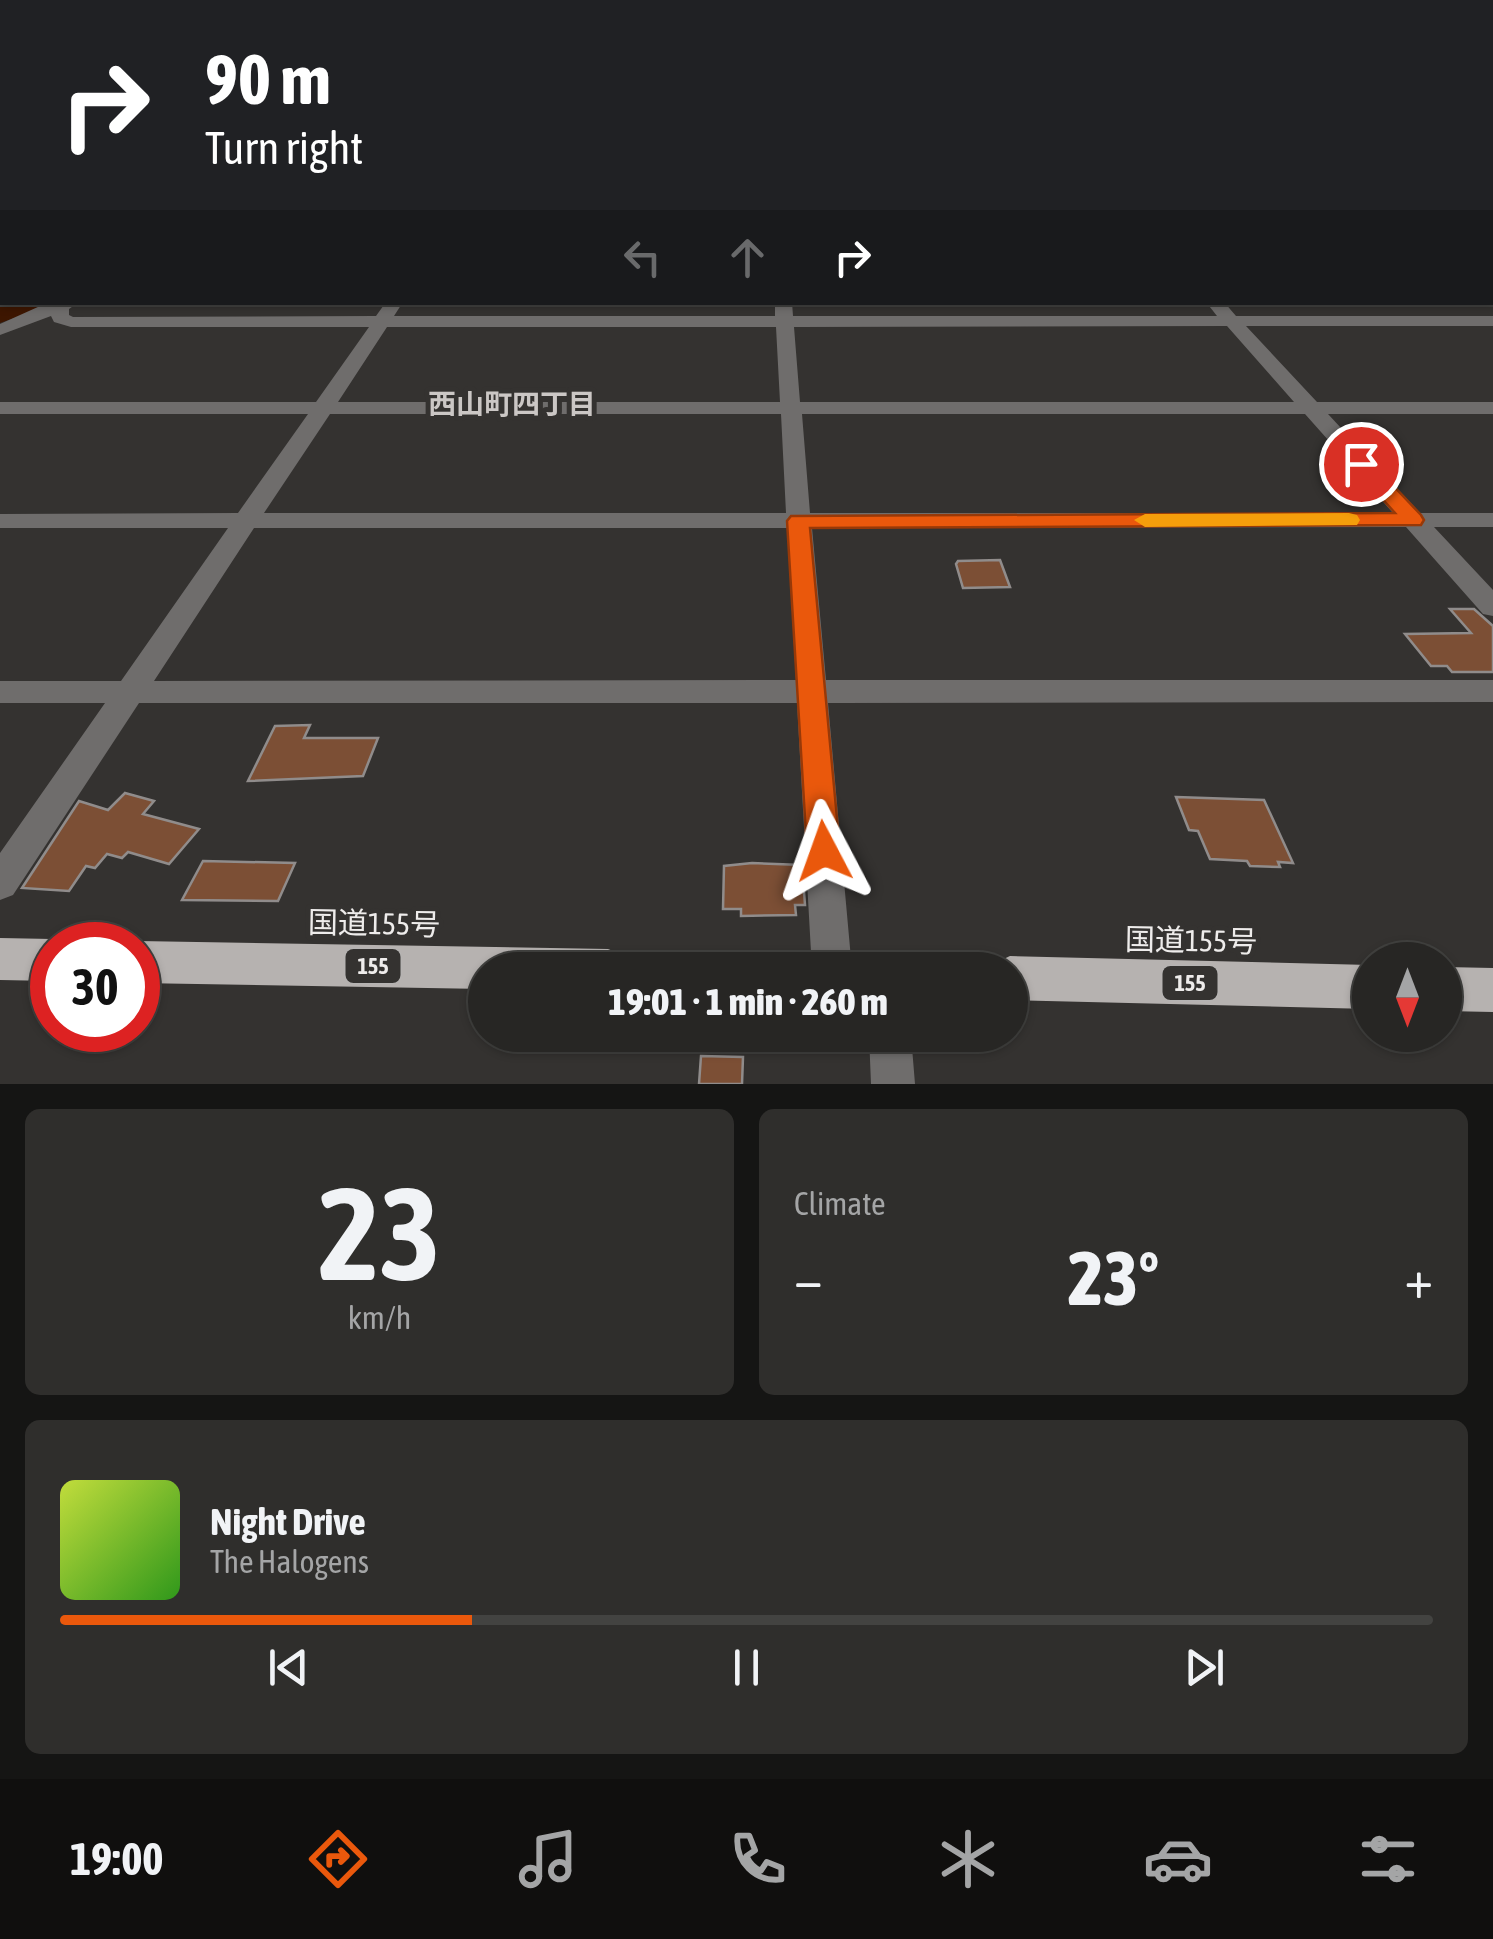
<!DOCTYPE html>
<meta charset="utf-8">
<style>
body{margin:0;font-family:"Asap Condensed","Noto Sans JP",sans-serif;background:#2f2e2c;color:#f1f3f6;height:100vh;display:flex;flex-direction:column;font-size:38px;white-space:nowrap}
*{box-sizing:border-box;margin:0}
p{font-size:32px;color:#a4a5a6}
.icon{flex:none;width:55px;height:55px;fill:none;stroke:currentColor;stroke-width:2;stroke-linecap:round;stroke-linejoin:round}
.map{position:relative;height:1084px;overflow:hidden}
.panel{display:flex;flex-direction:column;gap:25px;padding:25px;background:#151514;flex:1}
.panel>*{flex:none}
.guide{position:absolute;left:0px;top:0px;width:1495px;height:305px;box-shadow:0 2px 8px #0004,0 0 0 2px #434341;background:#202124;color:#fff;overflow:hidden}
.needle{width:65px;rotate:180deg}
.controls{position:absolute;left:1352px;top:942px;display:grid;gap:20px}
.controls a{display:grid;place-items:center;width:110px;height:110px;border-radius:50%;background:#272624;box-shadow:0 2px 8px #0004,0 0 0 2px #434341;font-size:50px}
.speed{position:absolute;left:30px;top:922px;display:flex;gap:20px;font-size:50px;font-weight:700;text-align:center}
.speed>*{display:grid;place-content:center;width:130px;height:130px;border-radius:50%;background:#272624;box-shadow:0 2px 8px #0004,0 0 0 2px #434341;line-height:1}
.speed .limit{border:15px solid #d22;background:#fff;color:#111}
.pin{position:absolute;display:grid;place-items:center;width:85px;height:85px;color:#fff;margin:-42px;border:5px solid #fff;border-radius:50%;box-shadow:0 2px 10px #0007}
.me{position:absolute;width:110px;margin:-55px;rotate:356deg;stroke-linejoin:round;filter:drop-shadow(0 0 8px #0008)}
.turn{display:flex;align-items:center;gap:35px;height:210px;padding:0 40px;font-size:45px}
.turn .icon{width:130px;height:130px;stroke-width:2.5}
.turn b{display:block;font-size:70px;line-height:85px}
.lanes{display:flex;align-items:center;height:95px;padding:0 40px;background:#0003;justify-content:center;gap:50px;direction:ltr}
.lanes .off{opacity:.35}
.big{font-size:75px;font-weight:800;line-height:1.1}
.panel .widget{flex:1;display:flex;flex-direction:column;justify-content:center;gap:15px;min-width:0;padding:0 35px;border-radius:15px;background:#2f2e2c}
.panel .dial{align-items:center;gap:0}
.dial b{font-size:130px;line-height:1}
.song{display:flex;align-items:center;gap:30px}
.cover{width:120px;height:120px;border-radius:15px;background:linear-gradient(135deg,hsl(70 70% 55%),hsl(110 70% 35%))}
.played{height:10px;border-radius:5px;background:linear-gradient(90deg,#ea580c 30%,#434341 30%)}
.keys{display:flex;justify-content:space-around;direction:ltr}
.heat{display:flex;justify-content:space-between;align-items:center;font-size:55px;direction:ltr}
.panel .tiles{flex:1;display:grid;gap:25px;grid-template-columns:1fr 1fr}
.widget:last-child{grid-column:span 2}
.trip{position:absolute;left:468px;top:952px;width:560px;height:100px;border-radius:50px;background:#272624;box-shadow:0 2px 8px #0004,0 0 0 2px #434341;font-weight:800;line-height:100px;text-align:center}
.dock{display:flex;height:160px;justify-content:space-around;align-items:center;background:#100f0e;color:#a4a5a6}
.dock .icon{width:70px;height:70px}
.dock .on{color:#ea580c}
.dock b{font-size:45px;color:#f1f3f6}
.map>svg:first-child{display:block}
</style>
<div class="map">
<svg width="1493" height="1084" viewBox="0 0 1493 1084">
<rect width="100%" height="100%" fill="#343230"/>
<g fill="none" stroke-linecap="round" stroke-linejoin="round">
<path fill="#3d1600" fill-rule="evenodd" d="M0,301L2,302H45L40,309L0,323Z"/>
</g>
<path fill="#7c4f35" stroke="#908c8b" stroke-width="2.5" d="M1000,560L1010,587L963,588L956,564L958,561Z
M1450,609H1474L1493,626V672H1452L1447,666H1431L1405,634L1471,633Z
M310,725L304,738H378L363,776L248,781L275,726Z
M125,793L154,801L143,814L199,829L169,864L128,852L122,858L107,854L95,868L86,866L69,891L22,888L79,801L108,810Z
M1176,797L1264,800L1293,863L1278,862L1280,867L1250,866L1247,861L1210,859L1198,831L1189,830Z
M203,861L295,863L278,901L182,900Z
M752,863L802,865L805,905H795L796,915L741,916V909H723L724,866Z
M701,1056L743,1057L742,1084H699Z"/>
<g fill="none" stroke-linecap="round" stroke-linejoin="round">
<path fill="#6f6d6c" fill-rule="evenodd" d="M0,130H2V136H0Z
M0,149L2,150V156L0,157Z
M1492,163H1493V171H1492Z
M1492,214H1493V223H1492Z
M1492,255H1493V265H1492Z
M0,265L2,266V276L0,275Z
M0,294L2,302L8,303L0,305Z
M49,302H79L69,309V315L73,317L376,316L386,302H403L394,316H775V302H792L793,316H1217L1206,302H1224L1236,316H1493V326H1246L1317,402H1493V414H1328L1420,513H1493V527H1434L1493,590V616L1483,614L1406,527L812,528L826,680H1493V702L828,703L852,970H812L797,703H139L13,895L0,900V853L105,703H0V681H121L228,528H0V514L238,513L308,414H0V402H316L369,327H71L54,322L51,316L0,335V324ZM1227,326L1294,402H800L794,327ZM387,327H776L780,402H338ZM330,414H781L786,513H264ZM802,414H1305L1393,513H810ZM254,528H787L796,680L154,681Z
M869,1035H911L915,1084H871Z"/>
<path fill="#6f6d6c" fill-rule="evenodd" d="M1492,203H1493V211H1492Z"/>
<path fill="#b6b2b0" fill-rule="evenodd" d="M0,938L52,939L67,945H52V981L0,980Z
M138,941L608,949L623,955L630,970H485V989L138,983V945H128Z
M1010,956L1370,965V1009L1010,1000V970H992L995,963Z
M1445,967L1493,968V1012L1445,1011Z"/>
</g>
<linearGradient id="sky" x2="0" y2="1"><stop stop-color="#1d1c1a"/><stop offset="0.45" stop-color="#4a4f59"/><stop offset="1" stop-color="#4a4f59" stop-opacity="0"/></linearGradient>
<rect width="1493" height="275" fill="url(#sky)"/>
<path fill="#ea580c" stroke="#983908" stroke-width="2.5" d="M1361,458L1368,459L1421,515L1424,520L1421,525L810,528L840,851L835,861L824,865L812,861L807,851L787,521L791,516L1395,513L1351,464Z"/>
<path fill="#f59e0b" d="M1349,513L1357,515L1360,520L1357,525L1145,527L1134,520L1145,514Z"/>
<g text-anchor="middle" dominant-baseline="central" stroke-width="10" stroke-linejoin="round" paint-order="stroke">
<g fill="#343230" stroke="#b6b4b3" stroke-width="2.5">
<rect x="345.5" y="949" width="55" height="34" rx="8"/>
<rect x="1162.5" y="966" width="55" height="34" rx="8"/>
</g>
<g font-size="22" font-weight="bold" fill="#eeeceb">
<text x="373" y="966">155</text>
<text x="1190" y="983">155</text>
</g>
<g font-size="28" font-weight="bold" fill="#cbc7c5" stroke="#343230">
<text x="512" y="404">西山町四丁目</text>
</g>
<g font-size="30" fill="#eeeceb" stroke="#343230">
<text transform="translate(374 923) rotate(1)">国道155号</text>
<text transform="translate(1191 940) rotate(1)">国道155号</text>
</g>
</g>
</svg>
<div class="controls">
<a><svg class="needle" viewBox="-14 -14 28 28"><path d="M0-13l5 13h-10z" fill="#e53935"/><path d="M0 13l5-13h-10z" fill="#a4a5a6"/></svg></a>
</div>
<div class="speed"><div class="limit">30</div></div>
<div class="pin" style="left:1361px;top:464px;background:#d93025"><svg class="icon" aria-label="arrive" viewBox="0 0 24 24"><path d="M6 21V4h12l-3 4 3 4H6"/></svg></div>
<svg class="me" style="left:824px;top:851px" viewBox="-20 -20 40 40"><path d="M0-17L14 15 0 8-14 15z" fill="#ea580c" stroke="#fff" stroke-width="4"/></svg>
<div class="trip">19:01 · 1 min · 260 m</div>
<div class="guide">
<div class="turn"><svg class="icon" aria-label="right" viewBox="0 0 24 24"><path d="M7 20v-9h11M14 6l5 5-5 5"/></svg><div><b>90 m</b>Turn right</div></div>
<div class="lanes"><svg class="icon off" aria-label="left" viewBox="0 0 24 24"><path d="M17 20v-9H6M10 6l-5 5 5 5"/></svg><svg class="icon off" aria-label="ahead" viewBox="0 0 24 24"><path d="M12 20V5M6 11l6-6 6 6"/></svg><svg class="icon" aria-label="right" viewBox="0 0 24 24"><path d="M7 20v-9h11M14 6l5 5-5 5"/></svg></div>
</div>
</div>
<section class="panel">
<div class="tiles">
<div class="widget dial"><b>23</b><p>km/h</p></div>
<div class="widget"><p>Climate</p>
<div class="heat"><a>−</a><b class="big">23°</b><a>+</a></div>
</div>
<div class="widget">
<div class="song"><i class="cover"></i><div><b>Night Drive</b><p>The Halogens</p></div></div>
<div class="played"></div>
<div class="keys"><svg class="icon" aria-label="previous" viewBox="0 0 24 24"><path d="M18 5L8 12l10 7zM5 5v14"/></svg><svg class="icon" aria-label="pause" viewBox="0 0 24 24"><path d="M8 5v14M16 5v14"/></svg><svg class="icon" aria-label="next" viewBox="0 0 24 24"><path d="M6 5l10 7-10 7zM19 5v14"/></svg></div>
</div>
</div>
</section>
<nav class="dock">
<b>19:00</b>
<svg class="icon on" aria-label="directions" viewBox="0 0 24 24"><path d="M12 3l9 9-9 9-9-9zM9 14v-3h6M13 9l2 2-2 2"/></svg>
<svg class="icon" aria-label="music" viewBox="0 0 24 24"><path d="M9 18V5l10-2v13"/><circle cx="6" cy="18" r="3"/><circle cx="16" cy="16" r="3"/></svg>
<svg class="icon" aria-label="phone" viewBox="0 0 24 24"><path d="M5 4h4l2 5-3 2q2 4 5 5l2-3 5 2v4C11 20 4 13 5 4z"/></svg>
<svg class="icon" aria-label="climate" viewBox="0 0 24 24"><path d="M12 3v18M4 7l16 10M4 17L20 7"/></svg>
<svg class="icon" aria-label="car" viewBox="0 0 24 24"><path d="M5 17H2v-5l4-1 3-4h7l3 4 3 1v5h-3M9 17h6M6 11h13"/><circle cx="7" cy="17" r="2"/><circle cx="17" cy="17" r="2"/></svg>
<svg class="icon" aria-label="filters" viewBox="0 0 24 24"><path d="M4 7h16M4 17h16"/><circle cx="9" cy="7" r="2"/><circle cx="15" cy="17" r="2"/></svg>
</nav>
